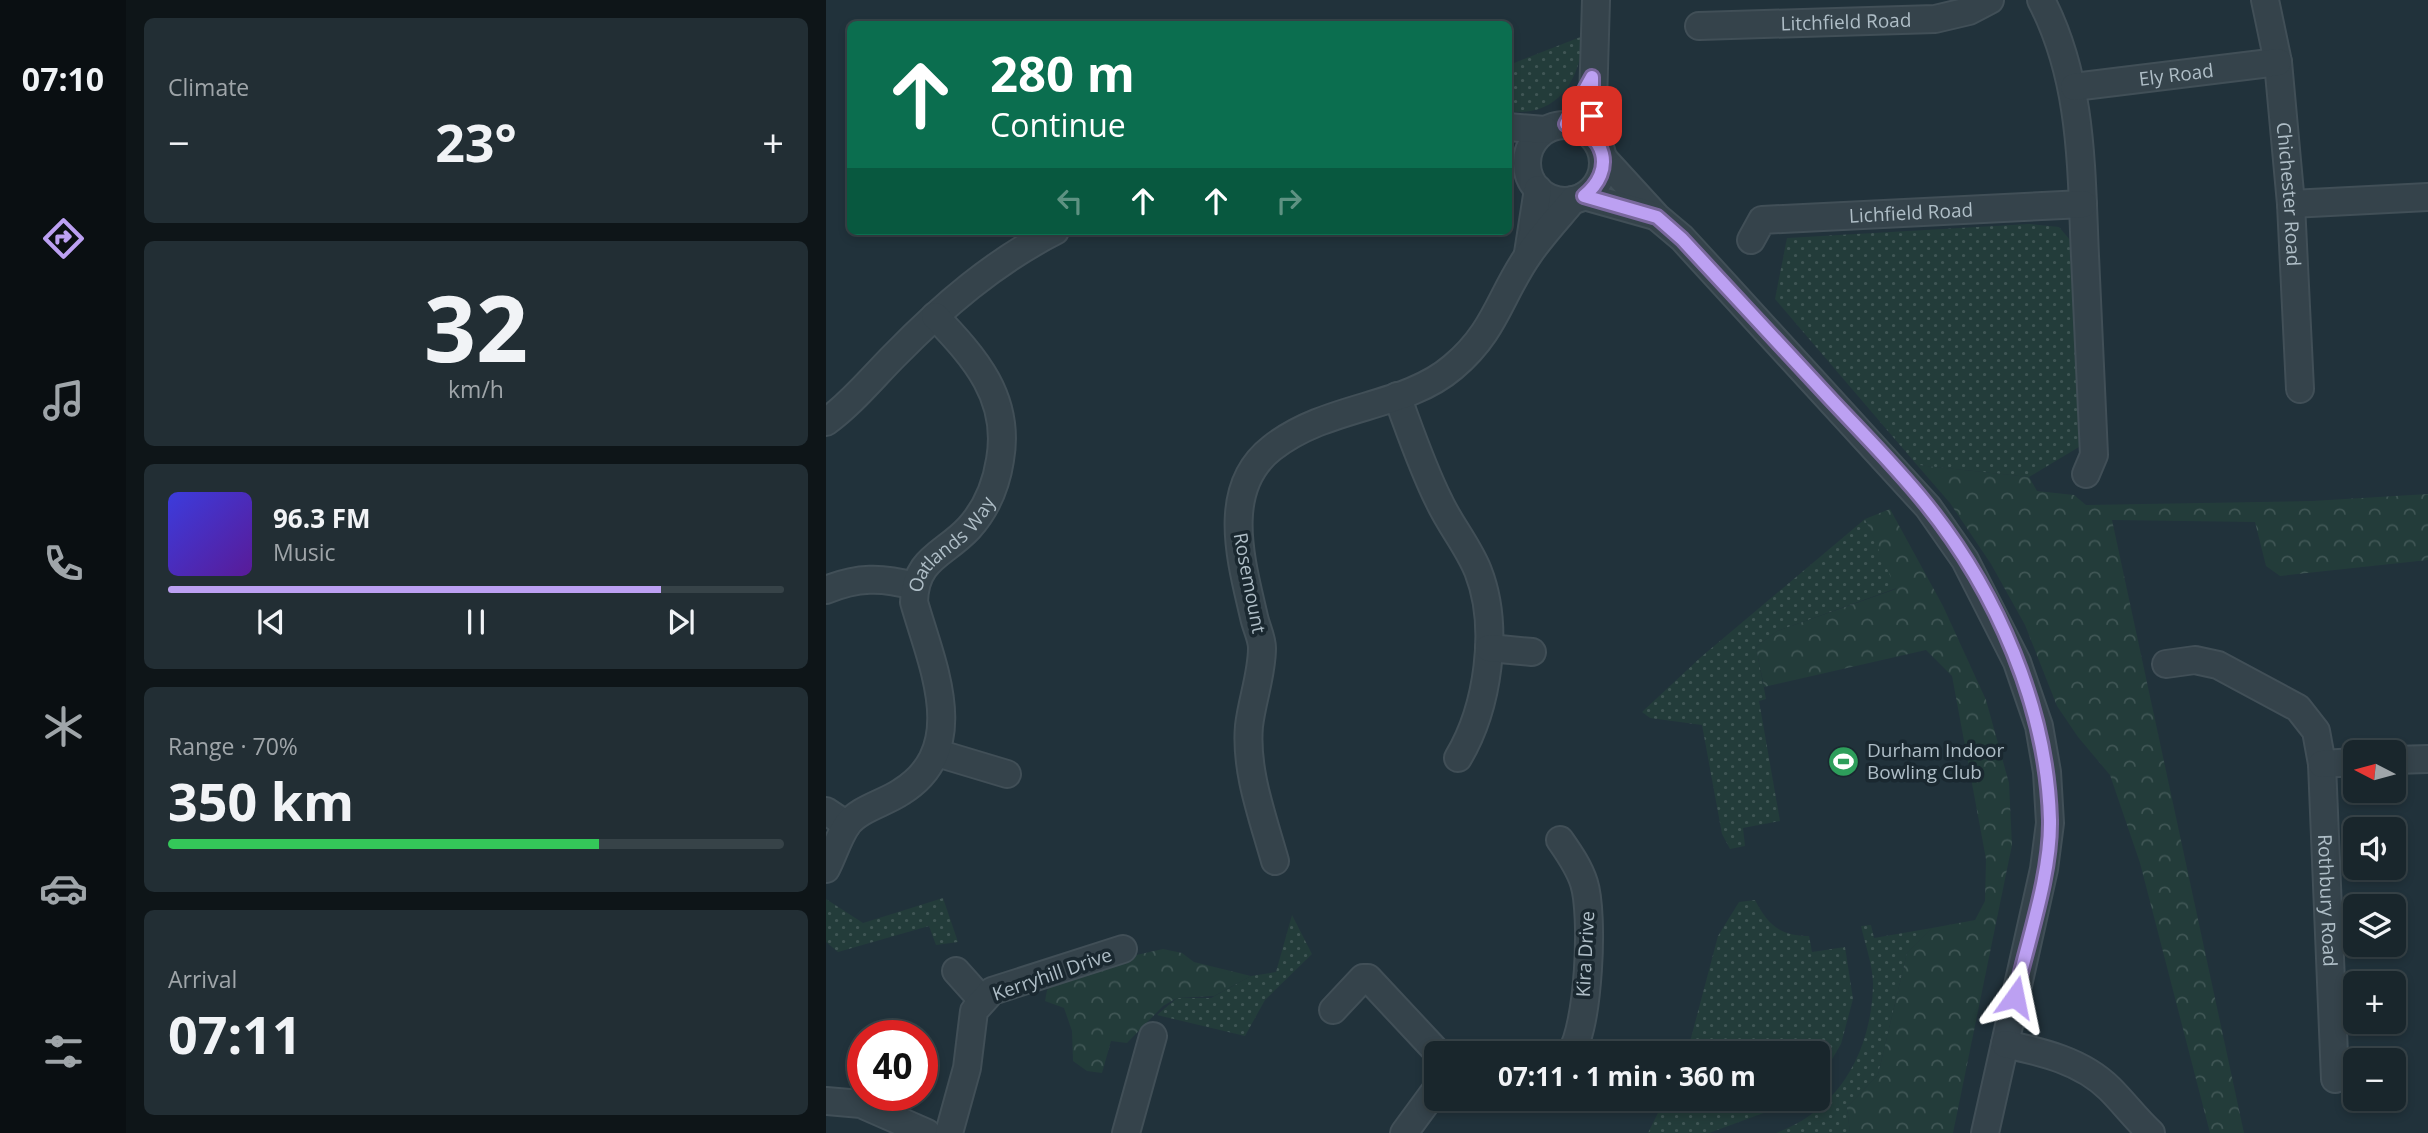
<!DOCTYPE html>
<meta charset="utf-8">
<style>
body{margin:0;font-family:"Open Sans",sans-serif;background:#222e34;color:#f1f3f6;height:100vh;display:flex;flex-direction:column;font-size:26px;white-space:nowrap}
*{box-sizing:border-box;margin:0}
p{font-size:23px;color:#9fa5a9}
.icon{flex:none;width:38px;height:38px;fill:none;stroke:currentColor;stroke-width:2;stroke-linecap:round;stroke-linejoin:round}
.map{position:relative;flex:1;overflow:hidden}
.sheet{display:flex;flex-direction:column;gap:18px;padding:18px;background:#0e1518;width:700px}
.sheet>*{flex:none}
.hud{position:absolute;left:21px;top:21px;width:665px;height:214px;border-radius:10px;box-shadow:0 4px 10px #0003,0 0 0 2px #374348;background:#0b6e4f;color:#fff;overflow:hidden}
.needle{width:46px;rotate:276deg}
.fabs{position:absolute;left:1517px;top:740px;display:grid;gap:14px}
.fabs a{display:grid;place-items:center;width:63px;height:63px;border-radius:10px;background:#19262c;box-shadow:0 4px 10px #0003,0 0 0 2px #374348;font-size:35px}
.speed{position:absolute;left:21px;top:1020px;display:flex;gap:14px;font-size:35px;font-weight:700;text-align:center}
.speed>*{display:grid;place-content:center;width:91px;height:91px;border-radius:50%;background:#19262c;box-shadow:0 4px 10px #0003,0 0 0 2px #374348;line-height:1}
.speed .limit{border:10px solid #d22;background:#fff;color:#111}
.pin{position:absolute;display:grid;place-items:center;width:60px;height:60px;color:#fff;margin:-30px;border-radius:14px;box-shadow:0 4px 10px #0006}
.me{position:absolute;width:77px;margin:-38px;rotate:12deg;stroke-linejoin:round;filter:drop-shadow(0 0 5px #0008)}
.turn{display:flex;align-items:center;gap:24px;height:147px;padding:0 28px;font-size:32px}
.turn .icon{width:91px;height:91px;stroke-width:2.5}
.turn b{display:block;font-size:49px;line-height:60px}
.lanes{display:flex;align-items:center;height:66px;padding:0 28px;background:#0003;justify-content:center;gap:35px;direction:ltr}
.lanes .off{opacity:.35}
.big{font-size:52px;font-weight:700;line-height:1.1}
.sheet .tile{flex:1;display:flex;flex-direction:column;justify-content:center;gap:10px;min-width:0;padding:0 24px;border-radius:10px;background:#222e34}
.sheet .dial{align-items:center;gap:0}
.dial b{font-size:91px;line-height:1}
.song{display:flex;align-items:center;gap:21px}
.cover{width:84px;height:84px;border-radius:10px;background:linear-gradient(135deg,hsl(240 70% 55%),hsl(270 70% 35%))}
.played{height:7px;border-radius:4px;background:linear-gradient(90deg,#bca0f2 80%,#374348 80%)}
.keys{display:flex;justify-content:space-around;direction:ltr}
.heat{display:flex;justify-content:space-between;align-items:center;font-size:38px;direction:ltr}
.charge{height:10px;border-radius:5px;background:linear-gradient(90deg,#34c759 70%,#374348 0)}
.trip{position:absolute;left:598px;top:1041px;width:406px;height:70px;border-radius:10px;background:#19262c;box-shadow:0 4px 10px #0003,0 0 0 2px #374348;font-weight:700;line-height:70px;text-align:center}
main{display:flex;flex:1;min-height:0}
.tabs{display:flex;flex-direction:column;width:126px;justify-content:space-around;align-items:center;background:#0a0f12;color:#9fa5a9}
.tabs .icon{width:49px;height:49px}
.tabs .active{color:#bca0f2}
.tabs b{font-size:32px;color:#f1f3f6}
.map>svg:first-child{display:block}
</style>
<main>
<nav class="tabs">
<b>07:10</b>
<svg class="icon active" aria-label="directions" viewBox="0 0 24 24"><path d="M12 3l9 9-9 9-9-9zM9 14v-3h6M13 9l2 2-2 2"/></svg>
<svg class="icon" aria-label="music" viewBox="0 0 24 24"><path d="M9 18V5l10-2v13"/><circle cx="6" cy="18" r="3"/><circle cx="16" cy="16" r="3"/></svg>
<svg class="icon" aria-label="phone" viewBox="0 0 24 24"><path d="M5 4h4l2 5-3 2q2 4 5 5l2-3 5 2v4C11 20 4 13 5 4z"/></svg>
<svg class="icon" aria-label="climate" viewBox="0 0 24 24"><path d="M12 3v18M4 7l16 10M4 17L20 7"/></svg>
<svg class="icon" aria-label="car" viewBox="0 0 24 24"><path d="M5 17H2v-5l4-1 3-4h7l3 4 3 1v5h-3M9 17h6M6 11h13"/><circle cx="7" cy="17" r="2"/><circle cx="17" cy="17" r="2"/></svg>
<svg class="icon" aria-label="filters" viewBox="0 0 24 24"><path d="M4 7h16M4 17h16"/><circle cx="9" cy="7" r="2"/><circle cx="15" cy="17" r="2"/></svg>
</nav>
<section class="sheet">
<div class="tile"><p>Climate</p>
<div class="heat"><a>−</a><b class="big">23°</b><a>+</a></div>
</div>
<div class="tile dial"><b>32</b><p>km/h</p></div>
<div class="tile">
<div class="song"><i class="cover"></i><div><b>96.3 FM</b><p>Music</p></div></div>
<div class="played"></div>
<div class="keys"><svg class="icon" aria-label="previous" viewBox="0 0 24 24"><path d="M18 5L8 12l10 7zM5 5v14"/></svg><svg class="icon" aria-label="pause" viewBox="0 0 24 24"><path d="M8 5v14M16 5v14"/></svg><svg class="icon" aria-label="next" viewBox="0 0 24 24"><path d="M6 5l10 7-10 7zM19 5v14"/></svg></div>
</div>
<div class="tile"><p>Range · 70%</p><b class="big">350 km</b><div class="charge"></div></div>
<div class="tile"><p>Arrival</p><b class="big">07:11</b></div>
</section>
<div class="map">
<svg width="1602" height="1133" viewBox="0 0 1602 1133">
<defs>
<pattern id="grass-dots" width="8" height="8" patternUnits="userSpaceOnUse" patternTransform="scale(1.75)"><rect width="8" height="8" fill="#233c3a"/><path d="M2 2h.1M6 6h.1" fill="none" stroke="#405655" stroke-width="1.8" stroke-linecap="round"/></pattern>
<pattern id="forest-crowns" width="20" height="18" patternUnits="userSpaceOnUse" patternTransform="scale(1.75)"><rect width="20" height="18" fill="#233c3a"/><path d="M2 6a3 3 0 1 1 6 0M12 15a3 3 0 1 1 6 0" fill="none" stroke="#405655"/></pattern>
</defs>
<rect width="100%" height="100%" fill="#21323b"/>
<path fill="url(#grass-dots)" d="M757,36C755,80 731,118 683,111V65Z
M1203,224L1233,227L1245,241L1258,444L1203,477L1091,465L949,299L961,238Z
M1039,519L1071,588L951,631L930,647L940,699L933,701L954,821L917,828L919,846L904,849L896,834L876,725L824,718L816,712L875,657Z
M117,898L132,942L110,945L103,926L12,952L0,942V899L37,923Z
M929,900C942,925 954,936 983,936L986,952L1019,947L1027,999L1015,1044L992,1083V1054L861,1053L892,936L913,902Z
M466,915L486,954L439,1000L419,1036L331,1015L351,998H385L425,976L450,972Z
M1045,925L1048,938L1106,928L1081,953L1052,1075L1021,1107L1024,1133H950C1014,1110 1046,1049 1047,984C1047,966 1039,944 1035,926Z
M839,1099H967L957,1106L883,1133H822Z"/>
<path fill="url(#forest-crowns)" d="M1091,465L1203,477L1211,491L1248,495L1260,505L1486,501L1602,494V560L1454,576L1440,566L1429,522L1286,520L1418,1133H1384L1314,863L1284,775L1252,737L1231,706L1199,625L1165,564L1124,503Z
M1064,509L1117,606L1160,700L1183,783L1186,845L1127,1133H1024L1021,1107L1052,1075L1081,953L1106,928L1149,920L1159,901L1160,859L1126,676L1100,650L938,687L930,647L951,631L1070,589L1039,519Z
M337,949L356,953L368,962L425,976L388,996L351,998L337,1006L301,1043L285,1041L276,1073L261,1071L247,1061L246,1031L238,1008L219,1001L222,985L306,956Z"/>
<g fill="none" stroke-linecap="round" stroke-linejoin="round">
<defs>
<g id="minor">
<path d="M1215,0C1257,81 1255,167 1259,256C1262,322 1265,389 1268,455L1260,474"/>
<path id="s1" d="M1439,0L1452,62L1465,204L1474,389"/>
<path id="s2" d="M873,26L1109,19L1143,11L1164,0"/>
<path id="s3" d="M1248,87L1452,62"/>
<circle cx="739" cy="163" r="38"/>
<path d="M682,127L719,130"/>
<path d="M766,136L770,0"/>
<path d="M777,158L831,217L856,238L1102,507L1139,560L1191,662L1213,726L1221,772L1224,823L1218,869L1159,1133"/>
<path d="M758,196L829,216"/>
<path d="M1465,204L1602,197"/>
<path id="s4" d="M925,240L936,220L1257,204"/>
<path d="M702,253L712,189"/>
<path d="M571,396C584,431 596,467 613,501C624,525 642,546 652,571C674,627 662,708 632,758"/>
<path d="M0,422C26,403 46,378 69,355C117,306 168,262 229,231"/>
<path d="M0,590C31,577 56,577 88,586"/>
<path d="M663,648L706,652"/>
<path id="s5" d="M1340,664L1369,660L1392,665L1472,708L1490,731L1496,764L1509,1079"/>
<path d="M111,753L181,774"/>
<path d="M1568,760L1602,759"/>
<path d="M1496,764L1530,762"/>
<path d="M0,811L21,825"/>
<path d="M734,840C743,853 753,867 758,883C768,914 763,1028 744,1054"/>
<path d="M449,861C437,818 419,771 423,726C426,700 436,674 436,648C436,638 430,627 428,617C416,564 393,489 446,448C502,404 578,409 627,367C670,331 674,295 703,254C716,235 732,218 747,200"/>
<path id="s6" d="M0,869C7,856 12,838 21,825C32,809 59,803 75,792C146,748 105,663 88,602C89,558 118,555 143,528C161,508 170,486 174,460C185,398 149,358 109,316"/>
<path d="M130,971L156,1000"/>
<path d="M507,1010L537,978H542L613,1054"/>
<path d="M1179,1044C1216,1052 1256,1061 1284,1089C1298,1103 1310,1119 1325,1133"/>
<path d="M0,1101L35,1104L101,1133"/>
<path d="M123,1133L141,1068L148,1011L166,991L297,949"/>
<path d="M300,1133L327,1036"/>
<path d="M578,1133L611,1088"/>
</g>
</defs>
<use href="#minor" stroke="#414f57" stroke-width="30"/>
<use href="#minor" stroke="#35434b" stroke-width="26"/>
</g>
<g fill="none" stroke-linecap="round" stroke-linejoin="round">
<defs>
<path id="route" d="M766,116V77L740,124C780,133 790,170 758,196L831,217L856,239C903,289 949,340 996,390C1031,428 1068,464 1100,504C1171,592 1221,707 1224,820C1225,876 1201,942 1189,997"/>
</defs>
<use href="#route" stroke="#7a689d" stroke-width="18"/>
<use href="#route" stroke="#bca0f2" stroke-width="12"/>
</g>
<defs>
<symbol id="stadium-disc" viewBox="-11 -11 22 22"><circle r="9.5" fill="#2e9e5b" stroke="#1a2830"/><path d="M0-5a6.5 5 0 1 0 0 10a6.5 5 0 1 0 0-10ZM-3.5-1.8h7v3.6h-7Z" fill="#fff"/></symbol>
</defs>
<g fill-rule="evenodd">
<use href="#stadium-disc" x="1000" y="744" width="35" height="35"/>
</g>
<g text-anchor="middle" dominant-baseline="central" stroke-width="7" stroke-linejoin="round" paint-order="stroke">
<g font-size="19" fill="#afbec7" stroke="#1a2830">
<text stroke="none"><textPath href="#s2" startOffset="147">Litchfield Road</textPath></text>
<text stroke="none"><textPath href="#s3" startOffset="103">Ely Road</textPath></text>
<text stroke="none"><textPath href="#s1" startOffset="196">Chichester Road</textPath></text>
<text stroke="none"><textPath href="#s4" startOffset="172">Lichfield Road</textPath></text>
<text stroke="none"><textPath href="#s6" startOffset="392">Oatlands Way</textPath></text>
<text transform="translate(424 583) rotate(79)">Rosemount</text>
<text stroke="none"><textPath href="#s5" startOffset="343">Rothbury Road</textPath></text>
<text transform="translate(759 954) rotate(-87)">Kira Drive</text>
<text transform="translate(226 974) rotate(-19)">Kerryhill Drive</text>
</g>
<g font-size="19" fill="#afbec7" stroke="#1a2830" text-anchor="start">
<text x="1041" y="750">Durham Indoor<tspan x="1041" dy="22">Bowling Club</tspan></text>
</g>
</g>
</svg>
<div class="fabs">
<a><svg class="needle" viewBox="-14 -14 28 28"><path d="M0-13l5 13h-10z" fill="#e53935"/><path d="M0 13l5-13h-10z" fill="#9fa5a9"/></svg></a>
<a><svg class="icon" aria-label="sound" viewBox="0 0 24 24"><path d="M4 9h4l5-4v14l-5-4H4zM17 9q2 3 0 6"/></svg></a>
<a><svg class="icon" aria-label="layers" viewBox="0 0 24 24"><path d="M12 4l9 5-9 5-9-5zM3 14l9 5 9-5"/></svg></a>
<a>+</a>
<a>−</a>
</div>
<div class="speed"><div class="limit">40</div></div>
<div class="pin" style="left:766px;top:116px;background:#d93025"><svg class="icon" aria-label="arrive" viewBox="0 0 24 24"><path d="M6 21V4h12l-3 4 3 4H6"/></svg></div>
<svg class="me" style="left:1189px;top:997px" viewBox="-20 -20 40 40"><path d="M0-17L14 15 0 8-14 15z" fill="#bca0f2" stroke="#fff" stroke-width="4"/></svg>
<div class="trip">07:11 · 1 min · 360 m</div>
<div class="hud">
<div class="turn"><svg class="icon" aria-label="ahead" viewBox="0 0 24 24"><path d="M12 20V5M6 11l6-6 6 6"/></svg><div><b>280 m</b>Continue</div></div>
<div class="lanes"><svg class="icon off" aria-label="left" viewBox="0 0 24 24"><path d="M17 20v-9H6M10 6l-5 5 5 5"/></svg><svg class="icon" aria-label="ahead" viewBox="0 0 24 24"><path d="M12 20V5M6 11l6-6 6 6"/></svg><svg class="icon" aria-label="ahead" viewBox="0 0 24 24"><path d="M12 20V5M6 11l6-6 6 6"/></svg><svg class="icon off" aria-label="right" viewBox="0 0 24 24"><path d="M7 20v-9h11M14 6l5 5-5 5"/></svg></div>
</div>
</div>
</main>
